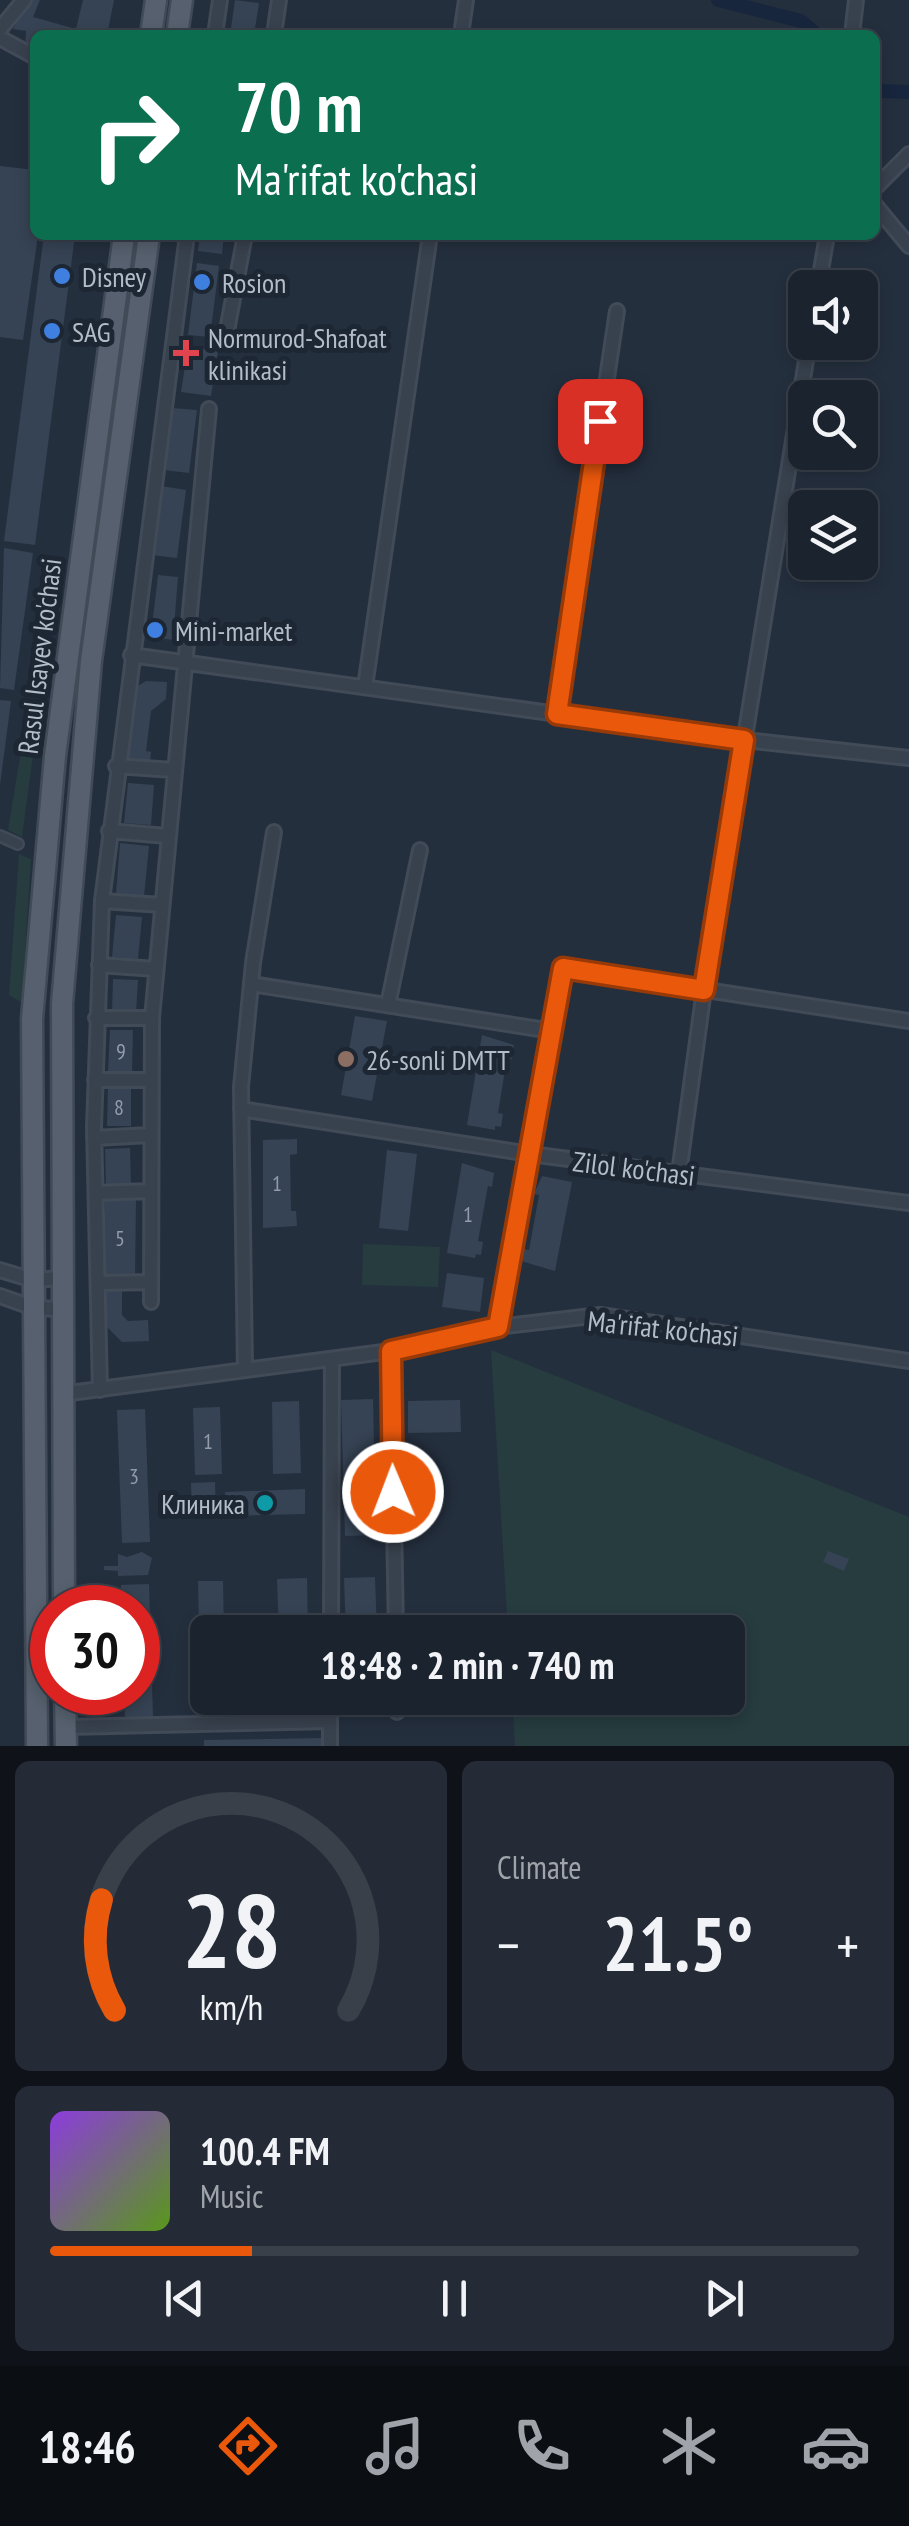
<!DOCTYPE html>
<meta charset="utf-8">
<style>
body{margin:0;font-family:"PT Sans Narrow",sans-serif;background:#242b36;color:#f1f3f6;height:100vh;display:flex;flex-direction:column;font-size:38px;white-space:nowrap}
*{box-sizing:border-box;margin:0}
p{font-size:32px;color:#a0a4aa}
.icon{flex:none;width:55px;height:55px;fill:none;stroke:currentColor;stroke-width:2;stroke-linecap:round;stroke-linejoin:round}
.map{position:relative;height:1746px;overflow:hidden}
.sheet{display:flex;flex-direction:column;gap:15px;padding:15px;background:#0f1319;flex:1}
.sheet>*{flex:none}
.guide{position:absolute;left:30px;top:30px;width:850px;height:210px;border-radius:15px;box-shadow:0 5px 15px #0003,0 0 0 2px #39404a;background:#0b6e4f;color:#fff;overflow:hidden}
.buttons{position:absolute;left:788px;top:270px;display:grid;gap:20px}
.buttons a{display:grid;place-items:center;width:90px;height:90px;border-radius:15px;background:#1b232e;box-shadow:0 5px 15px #0003,0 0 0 2px #39404a;font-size:50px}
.speed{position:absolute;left:30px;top:1585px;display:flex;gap:20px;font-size:50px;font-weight:700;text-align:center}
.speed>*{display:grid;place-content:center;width:130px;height:130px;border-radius:50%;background:#1b232e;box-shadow:0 5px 15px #0003,0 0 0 2px #39404a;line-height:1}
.speed .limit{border:15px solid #d22;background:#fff;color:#111}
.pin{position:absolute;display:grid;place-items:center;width:85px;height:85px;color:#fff;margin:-42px;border-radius:20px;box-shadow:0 5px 15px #0006}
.me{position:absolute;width:110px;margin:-55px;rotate:359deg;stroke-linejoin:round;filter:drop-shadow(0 0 8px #0008)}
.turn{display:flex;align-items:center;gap:35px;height:210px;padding:0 40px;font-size:45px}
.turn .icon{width:130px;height:130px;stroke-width:2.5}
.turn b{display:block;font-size:70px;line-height:85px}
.big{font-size:75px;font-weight:800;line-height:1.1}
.sheet .widget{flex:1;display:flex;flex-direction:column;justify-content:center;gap:15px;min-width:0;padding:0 35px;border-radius:15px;background:#242b36}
.sheet .dial{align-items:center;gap:0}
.dial svg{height:260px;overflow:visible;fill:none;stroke:#39404a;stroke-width:7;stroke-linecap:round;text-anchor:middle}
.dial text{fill:#f1f3f6;stroke:none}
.song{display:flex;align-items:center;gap:30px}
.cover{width:120px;height:120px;border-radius:15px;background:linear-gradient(135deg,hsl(270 70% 55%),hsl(90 70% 35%))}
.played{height:10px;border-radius:5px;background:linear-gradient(90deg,#ea580c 25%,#39404a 25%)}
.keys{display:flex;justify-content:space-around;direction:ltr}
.heat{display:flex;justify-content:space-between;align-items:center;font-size:55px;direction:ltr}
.sheet .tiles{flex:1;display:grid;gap:15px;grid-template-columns:1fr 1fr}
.widget:last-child{grid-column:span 2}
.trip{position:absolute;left:190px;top:1615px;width:555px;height:100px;border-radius:15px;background:#1b232e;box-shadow:0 5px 15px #0003,0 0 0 2px #39404a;font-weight:800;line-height:100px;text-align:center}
.dock{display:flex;height:160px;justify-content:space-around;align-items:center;background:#0b0e12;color:#a0a4aa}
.dock .icon{width:70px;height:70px}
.dock .on{color:#ea580c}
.dock b{font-size:45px;color:#f1f3f6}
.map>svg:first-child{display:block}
</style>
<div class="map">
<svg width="909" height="1746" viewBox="0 0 909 1746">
<rect width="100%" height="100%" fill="#242f3e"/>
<path fill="#263c3f" d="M29,702L40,703L22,837L8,830Z
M19,854L31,859L22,1003L9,995Z
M363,1244L440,1247L438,1287L362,1285Z
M491,1350L909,1517V1746H515L512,1698H728V1632H508Z"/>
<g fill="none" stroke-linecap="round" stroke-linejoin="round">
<path stroke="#17263c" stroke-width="14" d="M718,0L801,21L817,35
M875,86L881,91L909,92"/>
</g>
<path fill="#364354" d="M29,0H40L33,17L76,29L83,0H114L107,35H35V51L25,49L26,31L13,29Z
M235,0L259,3L254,35H230Z
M0,166L35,170L38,235L23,340L0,337Z
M44,235H75L35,545L4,541Z
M200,235H224L222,254L198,251Z
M197,263L219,266L210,337L188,335Z
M188,347L218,351L211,396L181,392Z
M172,408L197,410L189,473L164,470Z
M161,486L186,490L177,558L152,555Z
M4,548L33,553L14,690L0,688Z
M158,575L178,577L173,640L160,638L152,627Z
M146,681L167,682L166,699L151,711L146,751L151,752L150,762L123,760L131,690Z
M0,700L11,701L0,785Z
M128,783L154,785L151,825L124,823Z
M120,843L149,846L144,896L116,894Z
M116,915L142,917L138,959L112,957Z
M113,979L138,980L136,1013L112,1012Z
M355,1016L387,1021L372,1101L341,1095Z
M110,1030H133L132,1073L108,1072Z
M482,1035L514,1045L512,1059L507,1058L498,1113L503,1114L501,1127L495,1126V1130L467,1125Z
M108,1088L131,1089V1126H107Z
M297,1139V1154L290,1155L291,1211H296L297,1226L263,1228V1140Z
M130,1148L131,1184L106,1185L105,1149Z
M387,1150L417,1154L408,1231L379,1228Z
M462,1163L494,1173L492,1187L488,1186L478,1241L483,1242L481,1255L476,1254L475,1258L447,1253Z
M542,1176L572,1182L555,1271L521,1261L524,1249L529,1250L539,1195L534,1194Z
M105,1199H136L135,1278L104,1277Z
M447,1273L484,1278L480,1312L442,1307Z
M104,1291H122V1315L128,1321L148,1320L149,1341L122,1342L104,1324Z
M373,1399L376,1535L345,1536L341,1400Z
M460,1400L461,1432L408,1433V1401Z
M299,1401L301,1473L273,1474L272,1402Z
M220,1407L222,1474L195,1475L193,1408Z
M145,1409L150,1542L122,1543L117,1410Z
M215,1482L216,1517L192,1518L191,1483Z
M305,1489V1514L226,1516L225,1492Z
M828,1551L849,1559L844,1571L823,1562Z
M142,1552L152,1558L148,1575L118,1576V1571L104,1570V1566H118V1554L127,1557Z
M375,1577L377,1632H346L344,1578Z
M307,1578L308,1632H279L277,1579Z
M198,1581H223L224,1632H208V1698H226L227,1714L201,1715Z
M149,1584L153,1717L125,1718L124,1692H138V1608H121V1585Z
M280,1698H308L309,1713L281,1714Z
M324,1738V1746H204V1740Z"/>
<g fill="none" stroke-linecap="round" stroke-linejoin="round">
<defs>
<path id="pedestrian" d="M0,836L18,844"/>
<path id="minor" d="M0,29L24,0
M215,35L220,0
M274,35L279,0
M461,35L466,0
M852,35L856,0
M0,38L35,57
M875,188L909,154
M875,205L909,246
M818,288L827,235
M226,336L245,235
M131,655L745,740L909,758
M365,687L430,235
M557,714L617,311
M116,766L173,770
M109,831L167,836
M102,901L162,905
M99,965L156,969
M251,984L552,1031
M388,1005L420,850
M96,1018H152
M95,1080H150
M241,1109L530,1154L909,1203
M94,1138L150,1135
M679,1173L704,990L809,342
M96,1193L150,1191
M0,1270L33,1280L62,1278
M98,1283L151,1282
M0,1296L34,1308L61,1309
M151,1302L152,1018L209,409
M497,1327L563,968L909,1021
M391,1351L396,1632
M245,1370L241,1087L253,963L274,832
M100,1390L94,1127L102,901L187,235
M62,1394L391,1351L497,1327L600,1315L909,1361
M331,1632L332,1359
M330,1698V1746
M397,1698V1712
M65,1727L330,1721"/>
<path id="primary" d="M151,35L156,0
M177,35L182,0
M64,1608L62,1004L91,661L149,235
M65,1692L66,1746
M37,1746L32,1019L55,756L124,235"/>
</defs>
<use href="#pedestrian" stroke="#414a57" stroke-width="14"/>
<use href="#minor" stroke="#414a57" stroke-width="18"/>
<use href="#primary" stroke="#414a57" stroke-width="25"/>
<use href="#pedestrian" stroke="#38414e" stroke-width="9"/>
<use href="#minor" stroke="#38414e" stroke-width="12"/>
<use href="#primary" stroke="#56606e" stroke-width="20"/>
</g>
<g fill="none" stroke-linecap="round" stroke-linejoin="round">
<defs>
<path id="route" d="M393,1492L391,1351L498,1327L563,968L704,990L744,740L557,714L600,421"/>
</defs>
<use href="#route" stroke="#983908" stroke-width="25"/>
<use href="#route" stroke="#ea580c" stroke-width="18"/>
</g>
<g fill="#3f7fe0" stroke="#1d2633" stroke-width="4">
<circle cx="62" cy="276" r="10"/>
<circle cx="202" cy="282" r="10"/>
<circle cx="52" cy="331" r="10"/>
<circle cx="155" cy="630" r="10"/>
</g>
<path fill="#e0444e" stroke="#1d2633" stroke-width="4" d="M181 338h10v10h10v10h-10v10h-10v-10h-10v-10h10z"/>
<circle fill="#8d6e63" stroke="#1d2633" stroke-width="4" cx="346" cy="1059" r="10"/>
<circle fill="#0f9aa8" stroke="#1d2633" stroke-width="4" cx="265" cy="1503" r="10"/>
<g text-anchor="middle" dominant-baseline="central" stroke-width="10" stroke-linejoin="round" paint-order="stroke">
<g font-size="22" fill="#929caa">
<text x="121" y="1051">9</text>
<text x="119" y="1107">8</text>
<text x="277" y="1183">1</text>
<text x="468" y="1214">1</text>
<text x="120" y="1238">5</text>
<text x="208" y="1441">1</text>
<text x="134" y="1476">3</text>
</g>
<g font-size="28" fill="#b4bcc9" stroke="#1d2633" text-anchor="start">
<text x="82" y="276">Disney</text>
<text x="222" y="282">Rosion</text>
<text x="72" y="331">SAG</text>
<text x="208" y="337">Normurod-Shafoat<tspan x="208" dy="32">klinikasi</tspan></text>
<text x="175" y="630">Mini-market</text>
<text x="366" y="1059">26-sonli DMTT</text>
<text x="245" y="1503" text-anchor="end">Клиника</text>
</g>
<g font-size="28" fill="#b4bcc9" stroke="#1d2633">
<text transform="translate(39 656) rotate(-83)">Rasul Isayev ko'chasi</text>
<text transform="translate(634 1168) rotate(7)">Zilol ko'chasi</text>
<text transform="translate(663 1328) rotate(6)">Ma'rifat ko'chasi</text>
</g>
</g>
</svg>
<div class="buttons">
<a><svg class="icon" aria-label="sound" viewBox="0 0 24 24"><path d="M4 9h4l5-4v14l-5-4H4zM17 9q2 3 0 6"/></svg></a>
<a><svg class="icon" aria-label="search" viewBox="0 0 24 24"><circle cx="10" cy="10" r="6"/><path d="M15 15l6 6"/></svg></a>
<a><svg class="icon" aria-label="layers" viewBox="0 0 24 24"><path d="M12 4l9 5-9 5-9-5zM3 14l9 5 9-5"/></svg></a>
</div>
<div class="speed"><div class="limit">30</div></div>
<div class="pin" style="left:600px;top:421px;background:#d93025"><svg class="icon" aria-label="arrive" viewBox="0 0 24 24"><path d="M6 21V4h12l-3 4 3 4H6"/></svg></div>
<svg class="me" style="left:393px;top:1492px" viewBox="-20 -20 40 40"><circle r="17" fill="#ea580c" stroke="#fff" stroke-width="3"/><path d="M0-11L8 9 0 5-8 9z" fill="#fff"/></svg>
<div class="trip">18:48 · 2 min · 740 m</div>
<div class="guide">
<div class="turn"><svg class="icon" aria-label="right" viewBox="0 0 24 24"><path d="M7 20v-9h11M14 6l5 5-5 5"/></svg><div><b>70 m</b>Ma'rifat ko'chasi</div></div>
</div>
</div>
<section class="sheet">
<div class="tiles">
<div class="widget dial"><svg viewBox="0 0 100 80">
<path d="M14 69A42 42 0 1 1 86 69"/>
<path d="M14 69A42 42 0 0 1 10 35" stroke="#ea580c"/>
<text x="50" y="56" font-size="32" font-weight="700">28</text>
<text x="50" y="72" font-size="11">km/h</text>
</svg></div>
<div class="widget"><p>Climate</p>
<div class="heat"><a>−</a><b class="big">21.5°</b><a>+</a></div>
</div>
<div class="widget">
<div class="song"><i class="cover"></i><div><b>100.4 FM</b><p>Music</p></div></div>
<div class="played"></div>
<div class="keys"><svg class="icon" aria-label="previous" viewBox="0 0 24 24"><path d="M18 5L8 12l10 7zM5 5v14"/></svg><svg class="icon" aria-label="pause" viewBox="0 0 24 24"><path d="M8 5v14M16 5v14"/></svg><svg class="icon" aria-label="next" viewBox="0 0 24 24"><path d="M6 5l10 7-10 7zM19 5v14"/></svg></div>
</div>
</div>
</section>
<nav class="dock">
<b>18:46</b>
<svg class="icon on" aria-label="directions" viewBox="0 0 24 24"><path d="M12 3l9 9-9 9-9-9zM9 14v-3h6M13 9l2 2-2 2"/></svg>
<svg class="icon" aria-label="music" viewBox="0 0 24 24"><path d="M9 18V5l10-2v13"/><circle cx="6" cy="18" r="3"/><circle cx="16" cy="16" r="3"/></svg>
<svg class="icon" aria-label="phone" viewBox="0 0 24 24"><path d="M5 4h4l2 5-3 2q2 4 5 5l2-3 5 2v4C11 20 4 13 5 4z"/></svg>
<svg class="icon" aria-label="climate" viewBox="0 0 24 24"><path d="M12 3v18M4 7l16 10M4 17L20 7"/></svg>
<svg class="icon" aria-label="car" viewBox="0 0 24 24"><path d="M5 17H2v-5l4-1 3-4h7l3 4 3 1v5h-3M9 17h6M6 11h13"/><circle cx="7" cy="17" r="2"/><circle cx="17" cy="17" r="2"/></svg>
</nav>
